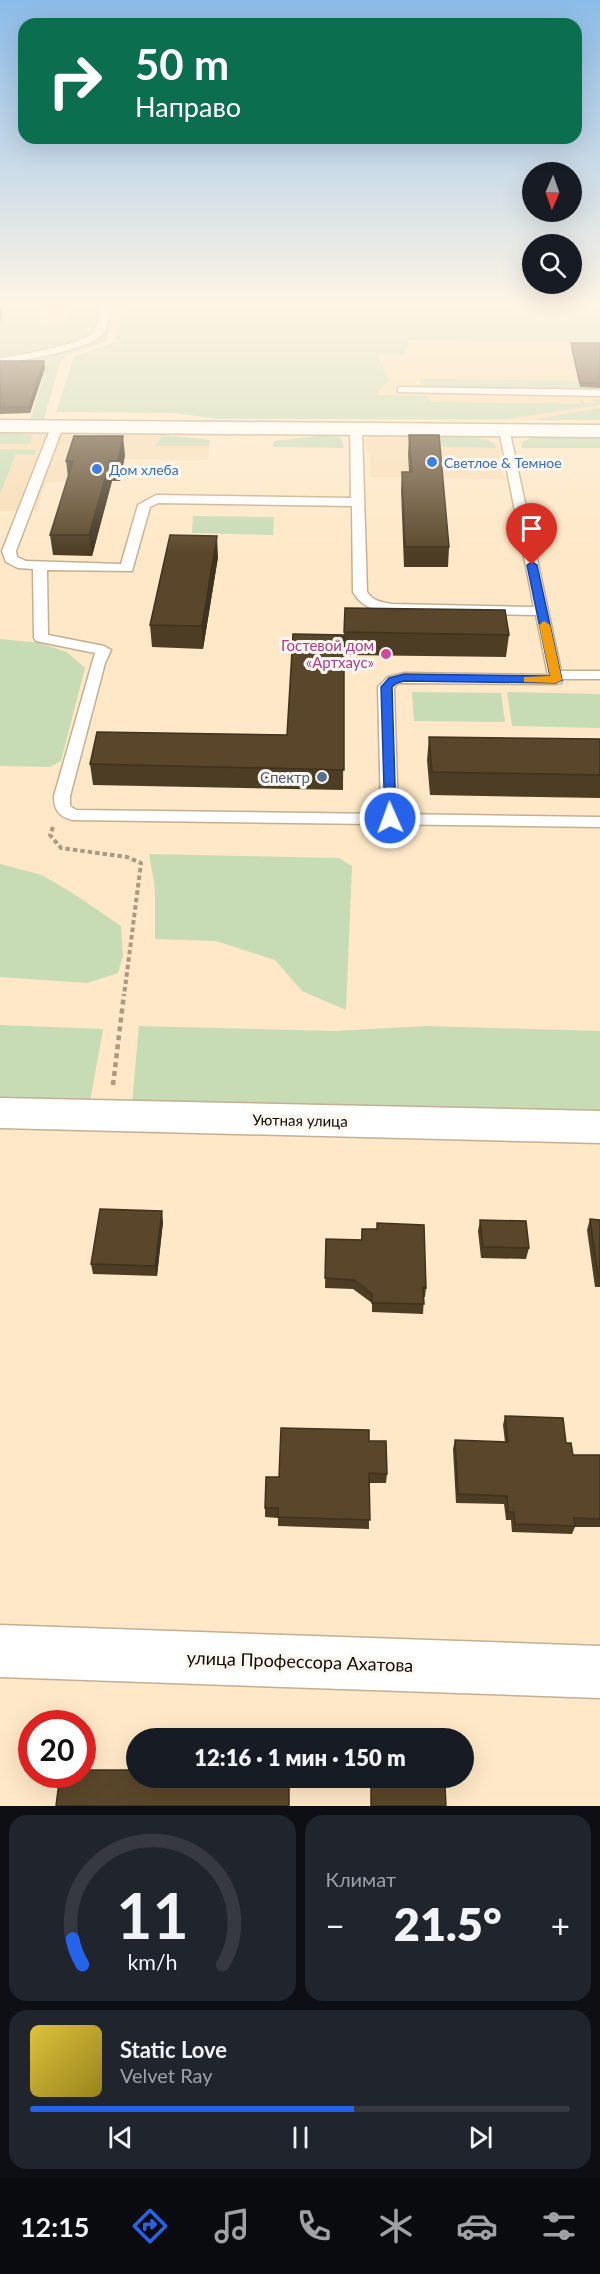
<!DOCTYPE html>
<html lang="ru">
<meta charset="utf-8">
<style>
body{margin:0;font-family:Lato,sans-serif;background:#20242c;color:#f1f3f6;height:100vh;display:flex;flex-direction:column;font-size:22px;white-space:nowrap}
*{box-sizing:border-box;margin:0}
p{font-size:20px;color:#9ea1a6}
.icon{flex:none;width:33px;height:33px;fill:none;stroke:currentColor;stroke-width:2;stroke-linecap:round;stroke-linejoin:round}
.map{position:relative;height:1806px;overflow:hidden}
.side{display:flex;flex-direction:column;gap:9px;padding:9px;background:#0d0f14;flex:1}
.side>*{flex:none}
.banner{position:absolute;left:18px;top:18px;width:564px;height:126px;border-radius:18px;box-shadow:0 6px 24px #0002;background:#0b6e4f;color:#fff;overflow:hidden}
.needle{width:39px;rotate:182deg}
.buttons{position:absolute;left:522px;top:162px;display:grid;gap:12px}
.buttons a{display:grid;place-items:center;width:60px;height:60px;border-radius:50%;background:#171b24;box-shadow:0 6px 24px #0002;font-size:30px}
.speed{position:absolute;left:18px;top:1710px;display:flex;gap:12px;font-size:30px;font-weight:700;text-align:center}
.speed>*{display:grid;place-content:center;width:78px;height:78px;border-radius:50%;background:#171b24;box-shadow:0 6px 24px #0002;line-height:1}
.speed .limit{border:9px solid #d22;background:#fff;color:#111}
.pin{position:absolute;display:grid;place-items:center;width:51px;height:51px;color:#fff;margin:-62px -26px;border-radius:50% 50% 50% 0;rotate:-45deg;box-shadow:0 0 6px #0007}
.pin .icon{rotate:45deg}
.me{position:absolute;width:66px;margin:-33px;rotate:358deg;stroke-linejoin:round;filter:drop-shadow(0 0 4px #0008)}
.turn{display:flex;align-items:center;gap:21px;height:126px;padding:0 18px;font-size:27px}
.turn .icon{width:78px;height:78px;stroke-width:2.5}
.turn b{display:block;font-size:42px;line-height:51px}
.big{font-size:45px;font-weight:800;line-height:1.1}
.side .tile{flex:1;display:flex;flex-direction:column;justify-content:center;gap:9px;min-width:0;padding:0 21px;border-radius:18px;background:#20242c}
.side .dial{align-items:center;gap:0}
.dial svg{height:156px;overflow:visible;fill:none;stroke:#363941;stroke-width:7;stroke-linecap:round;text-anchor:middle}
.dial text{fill:#f1f3f6;stroke:none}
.song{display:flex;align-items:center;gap:18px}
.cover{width:72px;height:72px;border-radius:9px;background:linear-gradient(135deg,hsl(50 70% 55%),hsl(50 70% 35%))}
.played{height:6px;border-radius:3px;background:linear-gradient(90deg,#2563eb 60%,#363941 60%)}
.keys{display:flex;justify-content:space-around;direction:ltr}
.heat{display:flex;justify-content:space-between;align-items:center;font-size:33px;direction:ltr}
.side .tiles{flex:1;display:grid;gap:9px;grid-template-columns:1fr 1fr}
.tile:last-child{grid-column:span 2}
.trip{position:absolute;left:126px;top:1728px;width:348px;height:60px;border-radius:30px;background:#171b24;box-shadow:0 6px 24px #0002;font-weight:800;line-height:60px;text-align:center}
.menu{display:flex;height:96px;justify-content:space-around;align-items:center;background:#090b0e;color:#9ea1a6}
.menu .icon{width:42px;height:42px}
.menu .current{color:#2563eb}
.menu b{font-size:27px;color:#f1f3f6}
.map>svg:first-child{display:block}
</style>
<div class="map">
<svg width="600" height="1806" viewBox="0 0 600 1806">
<rect width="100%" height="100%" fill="#fee8c7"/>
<path fill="#f8ddb6" d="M410,340L600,342V420H361L394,415L374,396L389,380L376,354Z
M0,433L163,435L210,440L208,460L126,459L120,481L46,482L36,511H0V494L16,454L35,455L36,450L0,449Z
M375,434L472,435L491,440L498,445L504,479L370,477V453L365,447L364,440Z"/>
<path fill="#c7dbb5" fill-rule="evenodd" d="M0,302L14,303L101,302L94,329L90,335L44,351L0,359ZM66,305L67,320L40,321L41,306Z
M112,302H116L107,341L66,355L61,360L43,422H30L46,367L9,364L10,362L97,340L105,334Z
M124,302H600V342L410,340L405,355L377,354L389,380L375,395L426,396L430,402L581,404V399L584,403H593L592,399H600V405L504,419H218L174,413L56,412L74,357L115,342Z
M420,379L591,381L600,384V390L431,388L421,384Z
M600,408V420H532Z
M0,433L33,435L29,444H0Z
M163,435L210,440L209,446H155Z
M327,435L341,438L344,448L273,447L274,441Z
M435,437L480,438L494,443L496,448L443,447Z
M534,437L600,438V448H521L522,442Z
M0,449L36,450L35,455L16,454L0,494Z
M193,516L274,517L273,535L192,533Z
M0,639L40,643L67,652L85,668L61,761L50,767L0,766Z
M412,692L501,693L505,722L414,721Z
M507,692L600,694V728L512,726Z
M149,854L339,858L352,866L346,1010L302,991L275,960L216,941L155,939V889Z
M0,864L42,875L74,894L121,926L123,956L118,973L87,983L0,977Z
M0,1025L103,1029L90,1102L0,1100Z
M139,1026L335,1031L426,1026L600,1031V1115L132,1103Z"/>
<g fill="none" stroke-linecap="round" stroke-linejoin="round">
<defs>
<path id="lane" d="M101,302H111C109,312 109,325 103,334C90,350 22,360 0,364V358C19,355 85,345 95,330C99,322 99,310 101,302Z
M402,387L600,390V396L398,392V388Z
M57,424L63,427L16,551L17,557L26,561L121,564L138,505L156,495L351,498L350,429L356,426L362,429L367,592C373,601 381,602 392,604L534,607L499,430L505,427L509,428L561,671H600V679H563L561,683L556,684L398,683L394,688L398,814L600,817V827L73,820C59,817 54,810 54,796L95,653L36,641L34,638L33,569L18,568L6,562L2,551L51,427ZM158,503L352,506L353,592C362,608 375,610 392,612L536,615L548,675L404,673L388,677L378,687L381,814L76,810L70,806V796L105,663L111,650L104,646L48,635L47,570L132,571L150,507Z"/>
<path id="street" d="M0,420L600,425V437L0,432Z
M0,1098L600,1111V1143L0,1128Z
M0,1625L600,1646V1698L0,1677Z"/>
</defs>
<use href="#lane" stroke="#c4af90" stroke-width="3"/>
<use href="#street" stroke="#c4af90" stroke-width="3"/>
<path stroke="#ab9a82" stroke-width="4" stroke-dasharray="4.5 3" stroke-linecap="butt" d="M53,827L50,835L61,848L127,857L141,863L124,996"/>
<path stroke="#ab9a82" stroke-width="4.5" stroke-dasharray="5 4" stroke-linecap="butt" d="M113,1085L124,994"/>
<use href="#lane" fill="#fff" fill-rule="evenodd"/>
<use href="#street" fill="#fff" fill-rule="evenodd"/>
</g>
<path fill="#4d3d25" d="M571,343H600V388L580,387L571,348Z
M0,361L45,368L30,413L0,414Z
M409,435L449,547L448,567H404L401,491L402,472H409L408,454Z
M125,455L120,481H112L92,556L53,555L50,535L68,477L66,461Z
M218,557L203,649L152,647L150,625Z
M345,608L509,635L506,657L344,655L343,790L93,785L90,764L287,735L344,635Z
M429,737L600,739V798L430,795L427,760Z
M590,1219L600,1220V1287H595L587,1230Z
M480,1220L529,1248L526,1259L481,1258L478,1231Z
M163,1222L157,1276L93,1274L91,1264Z
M377,1223L426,1288L425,1297H424L423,1314L372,1312V1303L353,1289L325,1288L326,1239L361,1240L362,1229H377Z
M505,1416L566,1443L573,1455H600V1527H575L572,1534L512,1532L511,1520H506L504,1504L456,1503L453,1449L455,1440L505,1442L503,1425Z
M369,1441L387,1474L386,1483H369V1529L278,1526V1518L265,1517V1508L279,1477Z"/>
<path fill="#3f321e" d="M0,302H2V323L0,315Z
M44,361L45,368L30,413L29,407Z
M123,436L125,455L120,481L118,461Z
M110,461L112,481L92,556L89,535Z
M217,536L218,557L203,649L202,626Z
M162,1211L163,1222L157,1276L155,1266Z"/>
<path fill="#5a472b" stroke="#3f321e" stroke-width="1.5" d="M571,343H600V383H580Z
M0,361H44L29,407H0Z
M409,435H439L449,547H405L402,472H412Z
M74,436H123L118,461H110L89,535H50L73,461H66Z
M170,535L217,536L202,626L150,625Z
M345,608L505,610L509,635L344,632Z
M293,634L344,635V770L90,764L97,732L287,735Z
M429,737L600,739V775L432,772Z
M100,1209L162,1211L155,1266L91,1264Z
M590,1219L600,1220V1277L598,1276Z
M480,1220L526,1221L529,1248L483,1247Z
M377,1223L424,1225L426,1288L423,1287L424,1304L372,1303V1294L354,1280L325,1278L326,1239L362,1240V1229H377Z
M505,1416L563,1418L566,1443H571L573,1455H600V1519L574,1518L575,1526L515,1524L514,1512H508L507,1496L458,1494L455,1440L508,1442Z
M281,1428L369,1430V1441H386L387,1474L369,1473L370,1520L278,1517V1508H265L266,1477H279Z
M82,1770H136V1778H289V1806H56L60,1774H82Z
M371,1784L445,1787L446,1806H371Z"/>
<linearGradient id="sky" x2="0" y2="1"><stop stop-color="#8bbbe8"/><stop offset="0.55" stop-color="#fff5e6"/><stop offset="1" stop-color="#fff5e6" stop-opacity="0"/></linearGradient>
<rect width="600" height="554" fill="url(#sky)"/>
<path fill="#2563eb" stroke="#184099" stroke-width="1.5" d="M532,562L537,565L562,680L556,683L404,681L397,683L392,687L396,818L390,823L385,821L381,687L389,678L404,674L550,676L527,565Z"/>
<path fill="#f59e0b" d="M544,621L550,625L562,680L556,683L524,682V677L550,676L539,625Z"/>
<g fill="#3f7fe0" stroke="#fcf8f1" stroke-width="2">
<circle cx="432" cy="462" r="6"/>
<circle cx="97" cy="469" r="6"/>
</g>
<circle fill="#d1479c" stroke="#fcf8f1" stroke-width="2" cx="386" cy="654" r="6"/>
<circle fill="#5c6f8a" stroke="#fcf8f1" stroke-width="2" cx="322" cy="777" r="6"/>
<g text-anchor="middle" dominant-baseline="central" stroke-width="6" stroke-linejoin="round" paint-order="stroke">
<g font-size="14" fill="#366cbe" stroke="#fcf8f1" text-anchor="start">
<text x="444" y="462">Светлое &amp; Темное</text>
<text x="109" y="469">Дом хлеба</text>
</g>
<g font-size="15" fill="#b23c85" stroke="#fcf8f1" text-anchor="end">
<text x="374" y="645">Гостевой дом<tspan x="374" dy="17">«Артхаус»</tspan></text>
</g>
<g font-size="15" fill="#4e5e75" stroke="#fcf8f1" text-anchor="end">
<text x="310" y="777">Спектр</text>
</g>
<g font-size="15" fill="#110a02" stroke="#fcf8f1">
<text transform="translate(300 1120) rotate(1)">Уютная улица</text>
</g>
<g font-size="18" fill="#110a02" stroke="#fcf8f1">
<text transform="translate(300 1661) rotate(2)">улица Профессора Ахатова</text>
</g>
</g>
</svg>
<div class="buttons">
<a><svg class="needle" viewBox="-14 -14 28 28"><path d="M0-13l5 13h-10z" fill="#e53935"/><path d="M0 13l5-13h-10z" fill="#9ea1a6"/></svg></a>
<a><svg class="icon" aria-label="search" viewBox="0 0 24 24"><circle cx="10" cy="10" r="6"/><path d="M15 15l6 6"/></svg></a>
</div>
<div class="speed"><div class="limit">20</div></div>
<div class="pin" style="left:532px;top:565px;background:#d93025"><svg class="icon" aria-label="arrive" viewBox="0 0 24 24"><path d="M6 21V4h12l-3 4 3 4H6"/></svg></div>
<svg class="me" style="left:390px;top:818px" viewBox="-20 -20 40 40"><circle r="17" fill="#2563eb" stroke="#fff" stroke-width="3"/><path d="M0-11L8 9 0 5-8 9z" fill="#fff"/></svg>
<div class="trip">12:16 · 1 мин · 150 m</div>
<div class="banner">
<div class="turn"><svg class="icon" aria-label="right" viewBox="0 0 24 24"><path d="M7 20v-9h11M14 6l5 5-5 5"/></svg><div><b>50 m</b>Направо</div></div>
</div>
</div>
<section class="side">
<div class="tiles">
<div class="tile dial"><svg viewBox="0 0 100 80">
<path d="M14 69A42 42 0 1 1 86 69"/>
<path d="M14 69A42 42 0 0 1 9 56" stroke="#2563eb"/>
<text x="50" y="56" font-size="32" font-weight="700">11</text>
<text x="50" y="72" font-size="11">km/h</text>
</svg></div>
<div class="tile"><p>Климат</p>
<div class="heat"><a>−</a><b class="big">21.5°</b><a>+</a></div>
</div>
<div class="tile">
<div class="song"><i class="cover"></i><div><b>Static Love</b><p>Velvet Ray</p></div></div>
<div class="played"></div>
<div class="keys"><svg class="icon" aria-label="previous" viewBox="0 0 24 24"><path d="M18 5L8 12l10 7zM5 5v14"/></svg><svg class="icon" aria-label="pause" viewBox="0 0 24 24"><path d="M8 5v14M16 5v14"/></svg><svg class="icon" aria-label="next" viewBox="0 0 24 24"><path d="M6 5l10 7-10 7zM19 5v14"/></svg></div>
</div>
</div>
</section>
<nav class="menu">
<b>12:15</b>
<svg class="icon current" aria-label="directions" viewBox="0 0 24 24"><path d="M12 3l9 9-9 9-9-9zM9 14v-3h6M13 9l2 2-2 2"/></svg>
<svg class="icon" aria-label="music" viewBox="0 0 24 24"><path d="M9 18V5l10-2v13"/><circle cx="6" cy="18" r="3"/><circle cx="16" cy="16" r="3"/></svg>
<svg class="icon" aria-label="phone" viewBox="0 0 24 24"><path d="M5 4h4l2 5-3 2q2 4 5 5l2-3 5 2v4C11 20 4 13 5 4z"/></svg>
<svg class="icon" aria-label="climate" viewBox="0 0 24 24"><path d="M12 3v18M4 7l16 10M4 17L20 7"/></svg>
<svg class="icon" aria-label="car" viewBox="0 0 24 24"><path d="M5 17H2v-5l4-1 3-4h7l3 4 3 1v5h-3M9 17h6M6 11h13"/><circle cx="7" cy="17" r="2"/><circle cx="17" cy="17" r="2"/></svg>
<svg class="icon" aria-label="filters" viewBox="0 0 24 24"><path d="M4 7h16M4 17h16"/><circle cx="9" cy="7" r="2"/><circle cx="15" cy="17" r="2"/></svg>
</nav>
